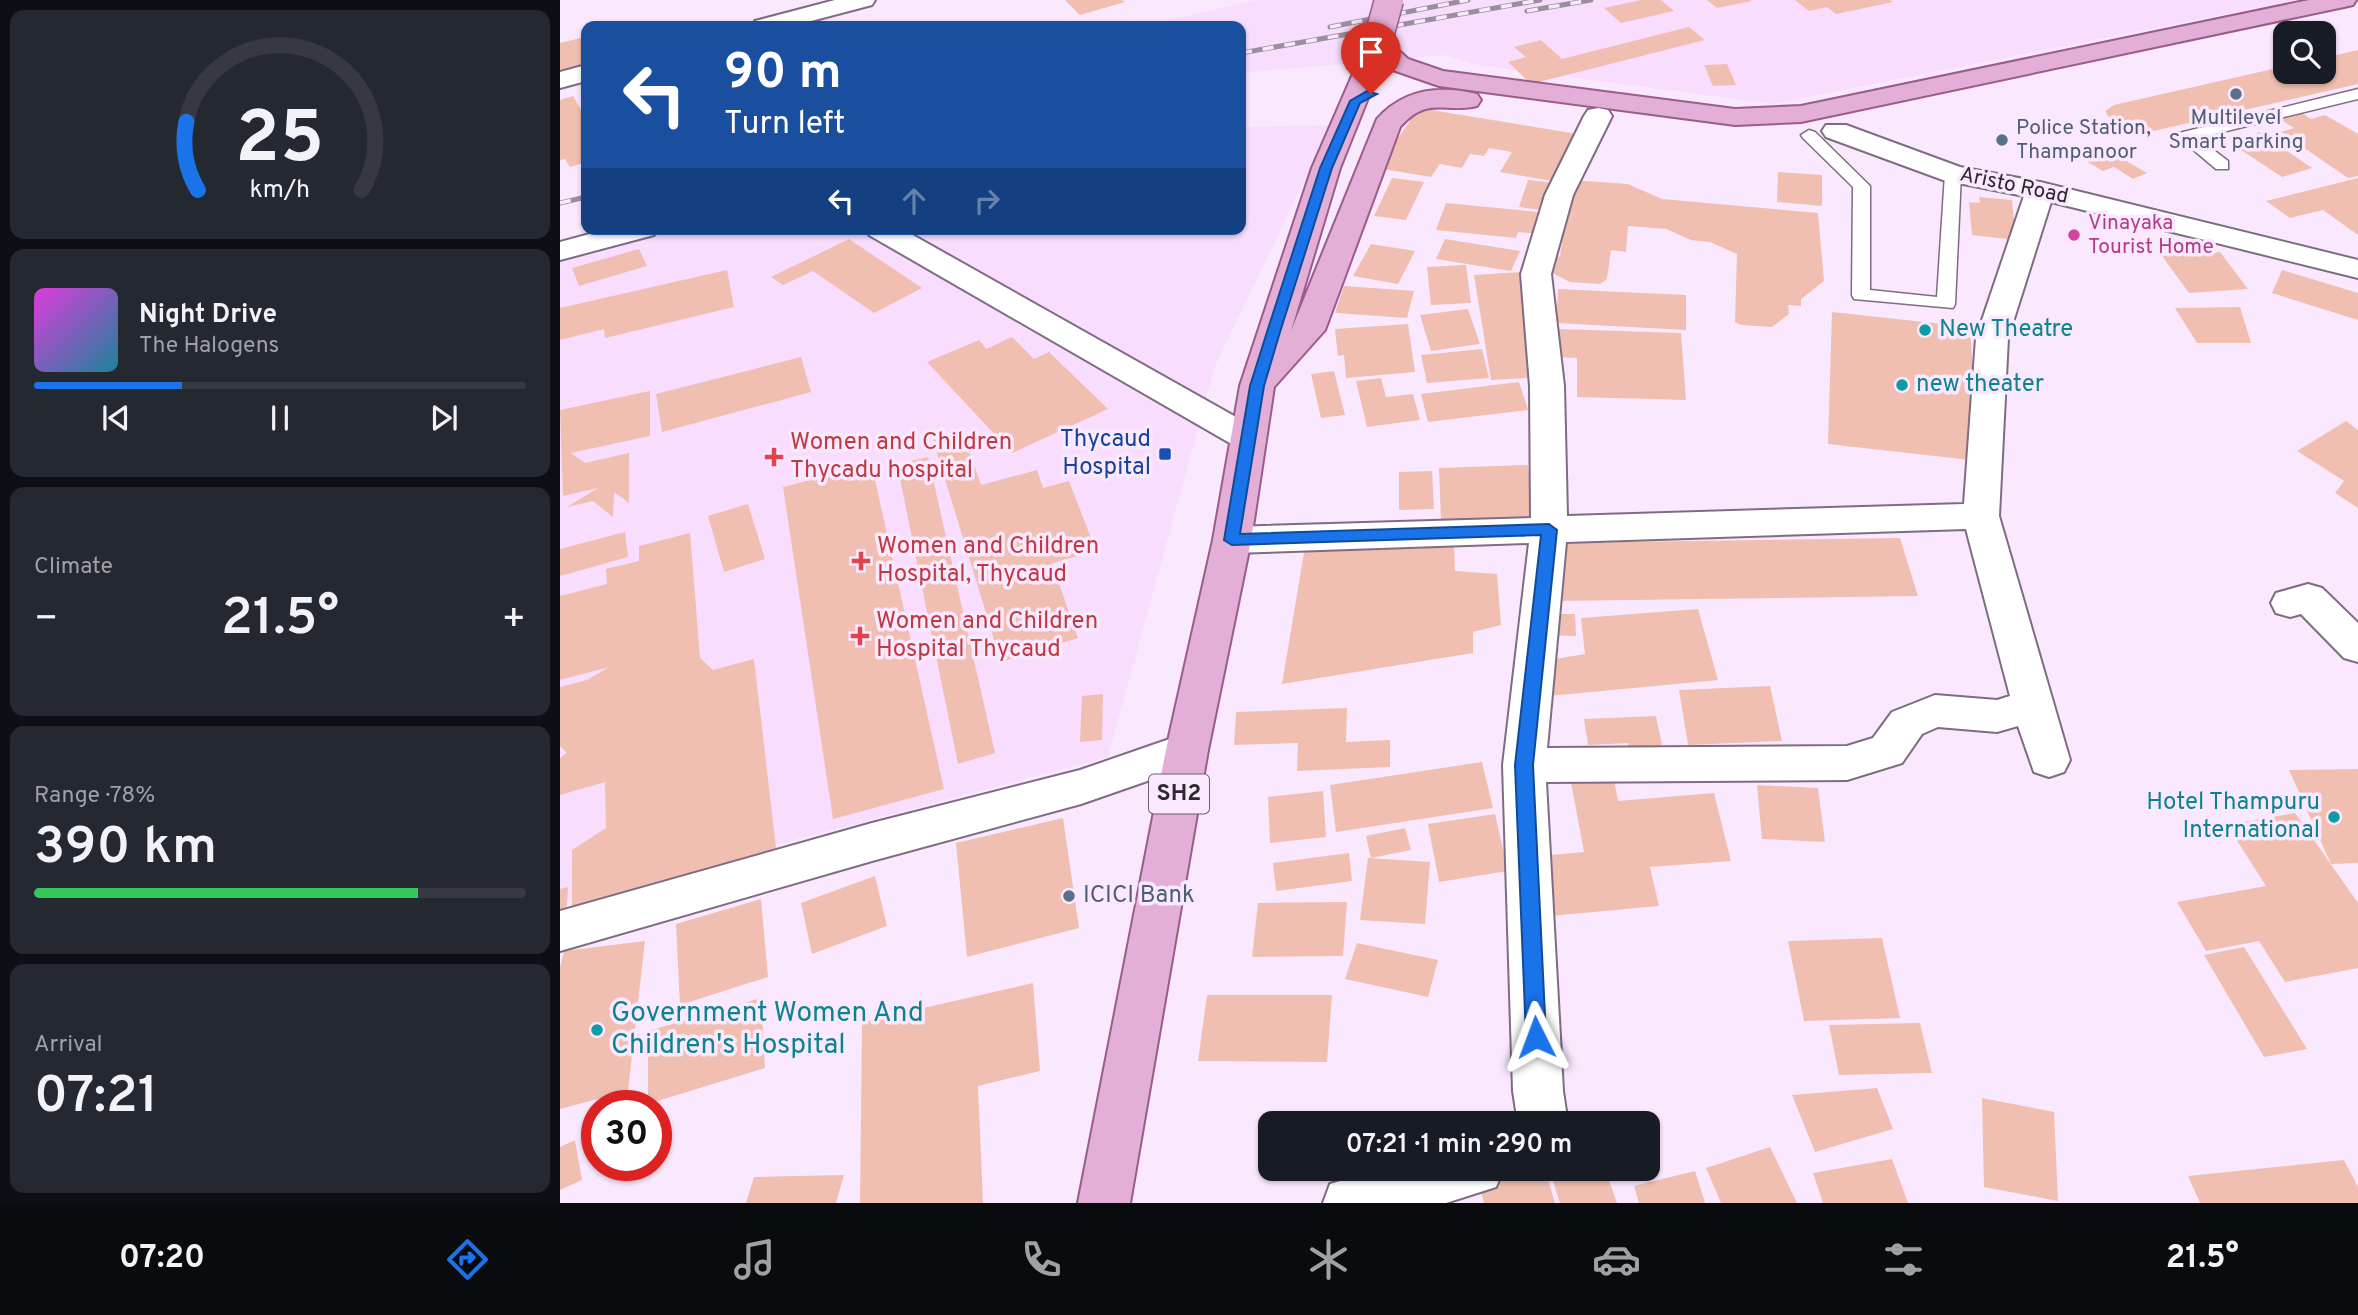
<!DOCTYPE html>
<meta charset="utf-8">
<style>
body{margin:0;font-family:Overpass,sans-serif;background:#242831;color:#f1f3f6;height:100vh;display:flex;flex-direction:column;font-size:26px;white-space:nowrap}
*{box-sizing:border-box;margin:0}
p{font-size:23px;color:#9ea1a6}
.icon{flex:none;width:38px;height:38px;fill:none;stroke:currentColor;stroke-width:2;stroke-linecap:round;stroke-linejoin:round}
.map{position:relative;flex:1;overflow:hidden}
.sheet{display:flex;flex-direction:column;gap:10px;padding:10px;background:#0d0f14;width:560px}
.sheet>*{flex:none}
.guide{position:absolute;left:21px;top:21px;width:665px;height:214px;border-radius:14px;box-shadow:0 2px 5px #0004;background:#1a4fa0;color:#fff;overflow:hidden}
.tools{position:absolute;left:1713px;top:21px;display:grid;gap:14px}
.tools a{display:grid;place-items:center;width:63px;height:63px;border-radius:14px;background:#171b24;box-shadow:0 2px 5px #0004;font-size:35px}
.speed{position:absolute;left:21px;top:1090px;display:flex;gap:14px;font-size:35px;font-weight:700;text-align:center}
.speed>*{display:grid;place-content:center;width:91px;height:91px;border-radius:50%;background:#171b24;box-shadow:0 2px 5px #0004;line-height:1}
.speed .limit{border:10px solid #d22;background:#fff;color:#111}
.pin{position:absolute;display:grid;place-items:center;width:60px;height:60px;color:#fff;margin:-72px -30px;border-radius:50% 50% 50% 0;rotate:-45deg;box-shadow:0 0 7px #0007}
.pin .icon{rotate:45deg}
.me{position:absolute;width:77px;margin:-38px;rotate:357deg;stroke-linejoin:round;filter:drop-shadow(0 0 5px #0008)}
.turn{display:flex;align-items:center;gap:24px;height:147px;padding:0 28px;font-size:32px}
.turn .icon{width:91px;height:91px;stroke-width:2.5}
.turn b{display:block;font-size:49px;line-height:60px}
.lanes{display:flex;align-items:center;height:66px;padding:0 28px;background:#0003;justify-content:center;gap:35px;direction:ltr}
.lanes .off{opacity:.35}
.big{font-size:52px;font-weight:600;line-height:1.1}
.sheet .card{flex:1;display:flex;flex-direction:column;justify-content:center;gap:10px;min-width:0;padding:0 24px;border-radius:14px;background:#242831}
.sheet .dial{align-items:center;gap:0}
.dial svg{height:182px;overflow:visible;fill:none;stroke:#363941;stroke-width:7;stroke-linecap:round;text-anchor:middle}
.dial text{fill:#f1f3f6;stroke:none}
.song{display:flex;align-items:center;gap:21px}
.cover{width:84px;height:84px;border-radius:10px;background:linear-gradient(135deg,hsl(300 70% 55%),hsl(190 70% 35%))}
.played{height:7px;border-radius:4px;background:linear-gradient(90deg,#1a73e8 30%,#363941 30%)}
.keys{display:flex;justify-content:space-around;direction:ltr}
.heat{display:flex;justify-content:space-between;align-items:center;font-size:38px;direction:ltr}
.charge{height:10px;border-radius:5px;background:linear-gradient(90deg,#34c759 78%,#363941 0)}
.trip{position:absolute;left:698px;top:1111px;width:402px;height:70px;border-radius:14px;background:#171b24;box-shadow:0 2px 5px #0004;font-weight:600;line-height:70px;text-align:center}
.tab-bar{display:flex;height:112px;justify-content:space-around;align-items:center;background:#090b0e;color:#9ea1a6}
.tab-bar .icon{width:49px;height:49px}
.tab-bar .current{color:#1a73e8}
.tab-bar b{font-size:32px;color:#f1f3f6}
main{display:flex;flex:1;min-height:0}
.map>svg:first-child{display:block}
</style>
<main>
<section class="sheet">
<div class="card dial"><svg viewBox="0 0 100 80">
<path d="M14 69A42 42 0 1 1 86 69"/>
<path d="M14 69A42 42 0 0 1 9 39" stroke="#1a73e8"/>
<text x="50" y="56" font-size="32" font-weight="700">25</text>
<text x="50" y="72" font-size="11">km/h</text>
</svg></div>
<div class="card">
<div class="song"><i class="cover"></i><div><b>Night Drive</b><p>The Halogens</p></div></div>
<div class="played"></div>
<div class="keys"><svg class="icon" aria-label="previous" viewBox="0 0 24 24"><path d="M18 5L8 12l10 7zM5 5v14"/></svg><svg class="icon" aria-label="pause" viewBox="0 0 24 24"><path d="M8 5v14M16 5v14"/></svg><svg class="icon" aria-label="next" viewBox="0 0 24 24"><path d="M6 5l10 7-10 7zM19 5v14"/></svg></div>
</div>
<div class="card"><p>Climate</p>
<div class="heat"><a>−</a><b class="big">21.5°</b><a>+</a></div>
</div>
<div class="card"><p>Range · 78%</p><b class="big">390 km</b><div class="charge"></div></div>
<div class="card"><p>Arrival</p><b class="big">07:21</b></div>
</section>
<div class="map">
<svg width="1798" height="1203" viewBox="0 0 1798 1203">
<rect width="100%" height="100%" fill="#fae9fe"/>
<path fill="#f8ddfe" d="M696,0H1735L1213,104L917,65L883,55L681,73V26H583Z
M771,125L655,366L548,757L0,902V248L72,229H681V127Z"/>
<path fill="#f0bfb1" d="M505,0H562L565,2L520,15Z
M1081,0H1101L1114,11L1061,23L1044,8Z
M1147,0H1191V1L1157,8Z
M1235,0H1330L1333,2L1276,14L1267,7L1249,11Z
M1129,27L1145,40L971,84L948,62L966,57L954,47L981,40L1002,59Z
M25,37L26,64L0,71V43Z
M1798,50V84L1585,133L1552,122L1545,111L1554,105L1726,66V72H1764V58Z
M1167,64L1176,85L1153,86L1144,65Z
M13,96L26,118V162L10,167L5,159L0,160V100Z
M859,108L1023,135L998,182L940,172L952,152L929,148L924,156L910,154L902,168L880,164L871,177L817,168Z
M1742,113L1751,119L1765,115L1798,134V176L1788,178L1721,132L1734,128L1718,118Z
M1699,132L1752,168L1722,177L1672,144Z
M1551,152L1587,173L1573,179L1554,167L1543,171L1526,161Z
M1218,172L1262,175V206L1217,202Z
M832,178L864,182L846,220L814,216Z
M1798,178V235L1763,210L1730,218L1706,201Z
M968,180L997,183L988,211L959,207Z
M1011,180L1068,184L1102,199L1258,213L1264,281L1241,299V306L1228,305L1229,314L1212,327L1181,325L1175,322L1177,254L1150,242L1131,240L1106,229L1068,226L1066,252L1051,250L1047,279L1040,284L1010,282L982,268L1000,256Z
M1419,197L1452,200L1456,240L1412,235L1409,202L1420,203Z
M886,203L988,213L982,234L958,232L956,238L876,230Z
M289,239L362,288L314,313L253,271L223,285L211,277Z
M885,239L960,251L951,271L876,259Z
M811,244L855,251L838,284L793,276Z
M79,249L87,266L19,286L12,268Z
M1660,252L1688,289L1629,293L1602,256Z
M906,265L911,303L871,305L867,267Z
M167,270L174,307L45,338L44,329L0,340V308Z
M1722,270L1798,293V320L1712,293Z
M961,272L982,377L931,380L914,275Z
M784,286L854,291L847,318L775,313Z
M998,289L1126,295V330L996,323Z
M1680,307L1691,343H1637L1615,308Z
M908,309L920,344L871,351L860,315Z
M1272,312L1410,327L1419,461L1268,444Z
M848,324L855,372L786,378L784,355L778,356L775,329Z
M999,329L1121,333L1126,400L1017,397V358L998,357Z
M452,337L474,359L489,352L548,409L452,453L367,362L419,340L426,349Z
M922,349L929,378L867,383L861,355Z
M241,357L251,392L102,432L96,394Z
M774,371L785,415L761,418L751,374Z
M821,378L826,397L853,394L860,420L807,427L796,381Z
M959,382L968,410L868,422L861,394Z
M90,391V436L11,453L25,463L69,453V503L54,492L53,517L33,501L7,507L38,488L3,496L0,410Z
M1786,421L1798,430V508L1775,493L1784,481L1737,451Z
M403,433L421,485L477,470L483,488L509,481L536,551L492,563L518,638L441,662L373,440Z
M368,457L435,753L398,764L337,464Z
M311,462L384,789L273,819L223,487L301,467V464Z
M968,465L973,517L881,520L879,468Z
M872,471L874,509L839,510V472Z
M188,504L205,559L164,572L148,516Z
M65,532L68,557L0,576V549Z
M130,533L140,658L153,670L194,659L216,848L12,910V850L46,828L45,782L0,795V758L7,753L0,746V687L27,680L49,667L0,680V596L47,584L46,569L79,561V546Z
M1340,538L1358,596L995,601L991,543Z
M894,546L895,571L937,574L941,625L913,632V653L722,684L745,547Z
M1138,609L1158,680L989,696V660L1025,654L1021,618Z
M985,614H1015L1016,636L985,635Z
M1210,686L1222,741L1128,745L1119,690Z
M543,694L542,740L520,742L522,696Z
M787,708L786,742L830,740V767L737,771L738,743L674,745L676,712Z
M1096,716L1105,760L1071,762L1068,743L1028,745L1024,719Z
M922,762L933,808L776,832L770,785Z
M1798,769V863L1771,864L1729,770Z
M1053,774L1058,801L1154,793L1171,861L1090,867L1099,906L990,916L981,856L1024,852L1010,777Z
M1197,785L1258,788L1265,842L1202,839Z
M763,791L766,837L710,843L708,797Z
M1735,813L1798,903V968L1725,982L1699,941L1646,951L1617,902L1706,886L1667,825Z
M935,814L948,871L879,882L868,824Z
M503,818L519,928L407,957L396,843Z
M845,828L851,850L811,858L806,836Z
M789,853L792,881L716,891L713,863Z
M808,858L870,862L865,924L800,920Z
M315,876L327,926L252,954L241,903Z
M8,887L6,920L0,922V889Z
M201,899L208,977L120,1005L116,924Z
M787,902L783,956L692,957L698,903Z
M1322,938L1340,1018L1244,1021L1228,941Z
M85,941L68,1091L0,1109V968L4,951Z
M797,943L878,960L868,997L785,979Z
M1684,947L1747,1049L1704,1057L1644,955Z
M473,983L480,1071L418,1086L423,1203H300L302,1022Z
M647,995H772L767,1062L638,1061Z
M201,998L205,1068L88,1104V1031Z
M1360,1023L1372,1073L1279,1075L1269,1025Z
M1317,1088L1333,1129L1255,1152L1232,1095Z
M1422,1098L1494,1112L1498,1201L1424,1187Z
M15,1140L22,1180L0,1190V1147Z
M1210,1147L1237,1203H1161L1146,1168Z
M1332,1159L1348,1203H1263L1253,1173Z
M1784,1160L1798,1187V1203H1640L1628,1176Z
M948,1169H985L995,1203H924L917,1177Z
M1013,1169H1045L1057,1203H1000L991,1175Z
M1135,1171L1145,1203H1079L1074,1186Z
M284,1175L276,1203H186L194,1177Z"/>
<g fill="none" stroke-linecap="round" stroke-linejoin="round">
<defs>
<path id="service" d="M1798,89V99L1638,138L1668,161V169H1656L1617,136L1619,133Z
M1249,130L1255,132L1310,186V290L1377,297L1385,174L1387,170H1399L1401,174L1395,304L1393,308L1294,299L1292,295L1293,187L1243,138L1241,135Z"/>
<path id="minor" d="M275,0H315L312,5L232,26H192L195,21Z
M26,65V81L0,88V72Z
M1038,108L1048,110L1052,116L1013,195L991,274L1004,386L1007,516L1404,504L1416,338L1464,196L1383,180L1266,137L1262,131L1266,125H1286L1400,167L1480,182L1798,260V278L1491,202L1448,338L1439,516L1510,760L1504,772L1489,777L1474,772L1458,726L1437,732L1378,727L1362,734L1342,763L1287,780L986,782L1003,1091L1008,1124H958L953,1091L943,765L969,543L672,553L659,549L653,540L659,531L672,527L971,518L970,386L961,274L985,195L1024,116L1028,110ZM1406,529L1450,696L1437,700L1375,695L1332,712L1313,738L1287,746L987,748L1006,542Z
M48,229H98L94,235L0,260V242Z
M305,229H342L699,430L704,438L699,446L687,449L675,446L309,235Z
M1748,584L1762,588L1798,623V662L1784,658L1741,614L1730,617L1716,613L1711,603L1716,593Z
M627,733L642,738L648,750L642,762L521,804L312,861L0,951V911L312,823L520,770Z
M819,1169H944L936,1187L886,1203H763L770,1184Z"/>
<path id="primary" d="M1749,0H1796L1793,5L1784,7L1241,122L1175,125L879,86L830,69L822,63L780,168L731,331L817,119C844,89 879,85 917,94L921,100L917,106C884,114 868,95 840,127L765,330L714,387L691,540L648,750L570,1203H518L606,750L653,540L680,386L752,168L808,39H826L848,59L883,71L1175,109L1241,106Z"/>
</defs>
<use href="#service" stroke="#7f6c83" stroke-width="3"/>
<use href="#minor" stroke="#7f6c83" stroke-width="4"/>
<use href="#primary" stroke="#995c8b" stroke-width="4"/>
<use href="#service" fill="#fff" fill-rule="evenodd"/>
<use href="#minor" fill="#fff" fill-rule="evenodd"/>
<use href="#primary" fill="#e4afd7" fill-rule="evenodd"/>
<defs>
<path id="rail" d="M967,11L1031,0
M770,27L908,0
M681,53L980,0
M0,203L26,197"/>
</defs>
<use href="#rail" stroke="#9b8f9e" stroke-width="5"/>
<use href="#rail" stroke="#fae9fe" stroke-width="3.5" stroke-dasharray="11" stroke-linecap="butt"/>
<defs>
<path id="primary-bridge" d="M817,44L829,0"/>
</defs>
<use href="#primary-bridge" stroke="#995c8b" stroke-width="31" stroke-linecap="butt"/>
<use href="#primary-bridge" stroke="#e4afd7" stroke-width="28"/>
</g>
<path fill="#1a73e8" stroke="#114b97" stroke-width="2" d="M807,91L817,94L800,103L772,168L720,332L704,386L680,534L989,524L997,530L973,765L986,1037L983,1043L976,1046L969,1043L966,1037L955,765L981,535L672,545L664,540L690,386L707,332L760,168L790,101Z"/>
<g fill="#5c6f8a" stroke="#fae9fe" stroke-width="2.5">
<circle cx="1676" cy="94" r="7"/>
<circle cx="1442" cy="140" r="7"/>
<circle cx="509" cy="896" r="7"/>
</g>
<circle fill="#d1479c" stroke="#fae9fe" stroke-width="2.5" cx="1514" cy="235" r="7"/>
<g fill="#0f9aa8" stroke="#fae9fe" stroke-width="2.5">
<circle cx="1365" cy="330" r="7"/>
<circle cx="1342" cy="385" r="7"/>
<circle cx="1774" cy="817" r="7"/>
<circle cx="37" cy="1030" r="7"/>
</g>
<rect fill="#1a4fb4" stroke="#fae9fe" stroke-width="2.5" x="598" y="447" width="14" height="14" rx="3.5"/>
<g fill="#e0444e" stroke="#fae9fe" stroke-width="2.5">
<path d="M210.5 446.5h7v7h7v7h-7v7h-7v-7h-7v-7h7z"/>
<path d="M297.5 550.5h7v7h7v7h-7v7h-7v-7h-7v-7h7z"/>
<path d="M296.5 625.5h7v7h7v7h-7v7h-7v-7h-7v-7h7z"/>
</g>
<g text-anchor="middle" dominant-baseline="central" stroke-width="7" stroke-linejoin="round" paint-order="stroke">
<g font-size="21" fill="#4e5e75" stroke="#fae9fe">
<text x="1676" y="118">Multilevel<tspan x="1676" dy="24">Smart parking</tspan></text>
<text x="1456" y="128" text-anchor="start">Police Station,<tspan x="1456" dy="24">Thampanoor</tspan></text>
</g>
<g font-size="21" fill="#2e2630" stroke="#fae9fe">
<text transform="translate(1454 186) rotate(12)">Aristo Road</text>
</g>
<g font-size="21" fill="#b23c85" stroke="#fae9fe" text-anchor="start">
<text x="1528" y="223">Vinayaka<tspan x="1528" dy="24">Tourist Home</tspan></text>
</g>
<rect fill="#fae9fe" stroke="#6b606e" stroke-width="2" x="589" y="774.5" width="60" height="39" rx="5"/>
<g font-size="23" font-weight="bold" fill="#2e2630">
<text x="619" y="794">SH2</text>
</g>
<g font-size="24" fill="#0d838f" stroke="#fae9fe" text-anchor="start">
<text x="1379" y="330">New Theatre</text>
<text x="1356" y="385">new theater</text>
<text x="1760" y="803" text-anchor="end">Hotel Thampuru<tspan x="1760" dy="28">International</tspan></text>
</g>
<g font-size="24" fill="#164399" stroke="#fae9fe" text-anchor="end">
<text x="591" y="440">Thycaud<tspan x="591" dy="28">Hospital</tspan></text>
</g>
<g font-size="24" fill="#be3a42" stroke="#fae9fe" text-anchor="start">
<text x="230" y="443">Women and Children<tspan x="230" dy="28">Thycadu hospital</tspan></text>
<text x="317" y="547">Women and Children<tspan x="317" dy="28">Hospital, Thycaud</tspan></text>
<text x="316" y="622">Women and Children<tspan x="316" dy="28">Hospital Thycaud</tspan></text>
</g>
<g font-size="24" fill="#4e5e75" stroke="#fae9fe" text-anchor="start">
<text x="523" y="896">ICICI Bank</text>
</g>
<g font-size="28" fill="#0d838f" stroke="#fae9fe" text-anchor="start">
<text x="51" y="1014">Government Women And<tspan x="51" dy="32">Children's Hospital</tspan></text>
</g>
</g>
</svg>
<div class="tools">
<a><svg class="icon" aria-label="search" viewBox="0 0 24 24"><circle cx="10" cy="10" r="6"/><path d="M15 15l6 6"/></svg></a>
</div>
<div class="speed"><div class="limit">30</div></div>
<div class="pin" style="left:811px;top:94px;background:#d93025"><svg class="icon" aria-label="arrive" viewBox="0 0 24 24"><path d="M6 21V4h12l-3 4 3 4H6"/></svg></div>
<svg class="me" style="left:976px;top:1037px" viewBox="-20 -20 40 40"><path d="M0-17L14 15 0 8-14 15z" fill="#1a73e8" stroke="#fff" stroke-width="4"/></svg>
<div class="trip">07:21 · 1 min · 290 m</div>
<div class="guide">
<div class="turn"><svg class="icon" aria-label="left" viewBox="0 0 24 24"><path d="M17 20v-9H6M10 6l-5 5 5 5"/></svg><div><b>90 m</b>Turn left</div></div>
<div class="lanes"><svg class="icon" aria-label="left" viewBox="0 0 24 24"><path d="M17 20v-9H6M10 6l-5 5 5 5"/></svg><svg class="icon off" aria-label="ahead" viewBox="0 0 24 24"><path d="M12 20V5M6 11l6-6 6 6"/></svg><svg class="icon off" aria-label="right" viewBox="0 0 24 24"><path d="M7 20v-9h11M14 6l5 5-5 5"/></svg></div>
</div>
</div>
</main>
<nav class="tab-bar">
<b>07:20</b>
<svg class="icon current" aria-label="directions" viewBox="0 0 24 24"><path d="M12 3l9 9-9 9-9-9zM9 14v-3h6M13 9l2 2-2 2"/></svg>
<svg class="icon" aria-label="music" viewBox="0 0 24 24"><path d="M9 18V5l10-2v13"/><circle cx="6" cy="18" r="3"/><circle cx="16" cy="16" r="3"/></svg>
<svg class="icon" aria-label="phone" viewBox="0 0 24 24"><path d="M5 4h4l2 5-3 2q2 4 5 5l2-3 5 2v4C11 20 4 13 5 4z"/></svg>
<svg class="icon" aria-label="climate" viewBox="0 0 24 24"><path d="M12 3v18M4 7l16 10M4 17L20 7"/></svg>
<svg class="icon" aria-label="car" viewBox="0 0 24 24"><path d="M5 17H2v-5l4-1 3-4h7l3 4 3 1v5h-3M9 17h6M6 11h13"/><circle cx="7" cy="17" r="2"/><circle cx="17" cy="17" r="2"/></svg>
<svg class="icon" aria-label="filters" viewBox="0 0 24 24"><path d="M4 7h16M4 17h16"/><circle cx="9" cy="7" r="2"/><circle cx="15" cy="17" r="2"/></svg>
<b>21.5°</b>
</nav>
